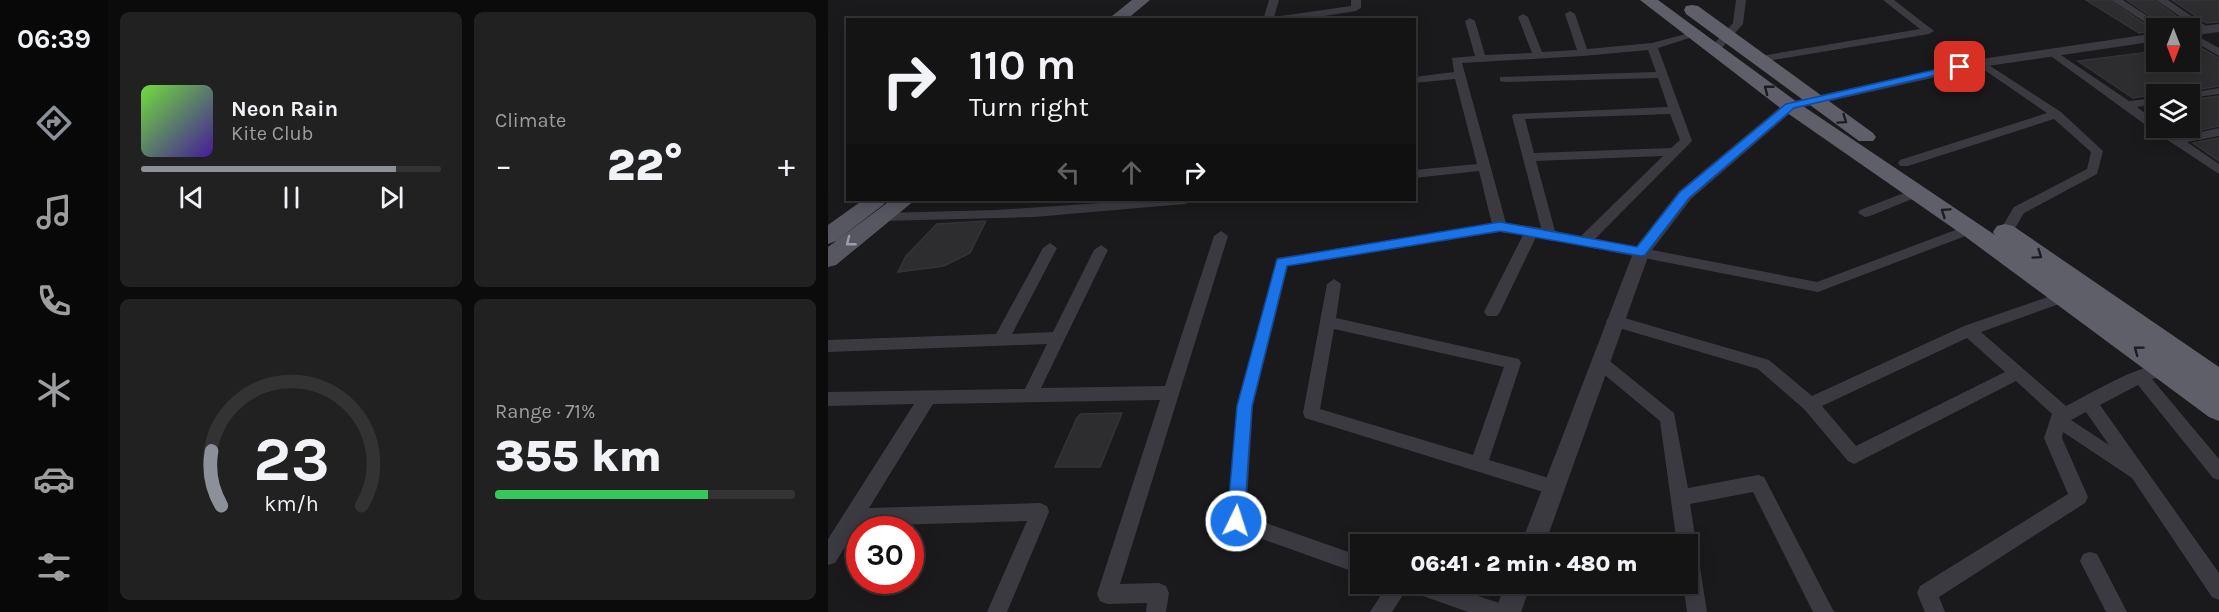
<!DOCTYPE html>
<meta charset="utf-8">
<style>
body{margin:0;font-family:Karla,sans-serif;background:#212122;color:#f1f3f6;height:100vh;display:flex;flex-direction:column;font-size:22px;white-space:nowrap}
*{box-sizing:border-box;margin:0}
p{font-size:20px;color:#9d9ea0}
.icon{flex:none;width:33px;height:33px;fill:none;stroke:currentColor;stroke-width:2;stroke-linecap:round;stroke-linejoin:round}
.map{position:relative;flex:1;overflow:hidden}
.details{display:flex;flex-direction:column;gap:12px;padding:12px;background:#0b0b0c;width:720px}
.details>*{flex:none}
.hud{position:absolute;left:18px;top:18px;width:570px;height:183px;border-radius:0px;box-shadow:0 3px 15px #0003,0 0 0 2px #333334;background:#141415;color:#f1f3f6;overflow:hidden}
.needle{width:39px;rotate:180deg}
.controls{position:absolute;left:1318px;top:18px;display:grid;gap:12px}
.controls a{display:grid;place-items:center;width:54px;height:54px;border-radius:0px;background:#141415;box-shadow:0 3px 15px #0003,0 0 0 2px #333334;font-size:30px}
.speed{position:absolute;left:18px;top:516px;display:flex;gap:12px;font-size:30px;font-weight:700;text-align:center}
.speed>*{display:grid;place-content:center;width:78px;height:78px;border-radius:50%;background:#141415;box-shadow:0 3px 15px #0003,0 0 0 2px #333334;line-height:1}
.speed .limit{border:9px solid #d22;background:#fff;color:#111}
.pin{position:absolute;display:grid;place-items:center;width:51px;height:51px;color:#fff;margin:-26px;border-radius:12px;box-shadow:0 3px 9px #0006}
.me{position:absolute;width:66px;margin:-33px;rotate:4deg;stroke-linejoin:round;filter:drop-shadow(0 0 4px #0008)}
.turn{display:flex;align-items:center;gap:21px;height:126px;padding:0 24px;font-size:27px}
.turn .icon{width:78px;height:78px;stroke-width:2.5}
.turn b{display:block;font-size:42px;line-height:51px}
.lanes{display:flex;align-items:center;height:57px;padding:0 24px;background:#0003;justify-content:center;gap:30px;direction:ltr}
.lanes .off{opacity:.35}
.big{font-size:45px;font-weight:800;line-height:1.1}
.details .card{flex:1;display:flex;flex-direction:column;justify-content:center;gap:9px;min-width:0;padding:0 21px;border-radius:9px;background:#212122}
.details .dial{align-items:center;gap:0}
.dial svg{height:156px;overflow:visible;fill:none;stroke:#333334;stroke-width:7;stroke-linecap:round;text-anchor:middle}
.dial text{fill:#f1f3f6;stroke:none}
.song{display:flex;align-items:center;gap:18px}
.cover{width:72px;height:72px;border-radius:9px;background:linear-gradient(135deg,hsl(100 70% 55%),hsl(260 70% 35%))}
.played{height:6px;border-radius:3px;background:linear-gradient(90deg,#8c9099 85%,#333334 85%)}
.keys{display:flex;justify-content:space-around;direction:ltr}
.heat{display:flex;justify-content:space-between;align-items:center;font-size:33px;direction:ltr}
.charge{height:9px;border-radius:4px;background:linear-gradient(90deg,#34c759 71%,#333334 0)}
.details .tiles{flex:1;display:grid;gap:12px;grid-template-columns:repeat(2,1fr)}
.trip{position:absolute;left:522px;top:534px;width:348px;height:60px;border-radius:0px;background:#141415;box-shadow:0 3px 15px #0003,0 0 0 2px #333334;font-weight:800;line-height:60px;text-align:center}
main{display:flex;flex:1;min-height:0}
.dock{display:flex;flex-direction:column;width:108px;justify-content:space-around;align-items:center;background:#080808;color:#9d9ea0}
.dock .icon{width:42px;height:42px}
.dock .selected{color:#8c9099}
.dock b{font-size:27px;color:#f1f3f6}
.map>svg:first-child{display:block}
</style>
<main>
<nav class="dock">
<b>06:39</b>
<svg class="icon selected" aria-label="directions" viewBox="0 0 24 24"><path d="M12 3l9 9-9 9-9-9zM9 14v-3h6M13 9l2 2-2 2"/></svg>
<svg class="icon" aria-label="music" viewBox="0 0 24 24"><path d="M9 18V5l10-2v13"/><circle cx="6" cy="18" r="3"/><circle cx="16" cy="16" r="3"/></svg>
<svg class="icon" aria-label="phone" viewBox="0 0 24 24"><path d="M5 4h4l2 5-3 2q2 4 5 5l2-3 5 2v4C11 20 4 13 5 4z"/></svg>
<svg class="icon" aria-label="climate" viewBox="0 0 24 24"><path d="M12 3v18M4 7l16 10M4 17L20 7"/></svg>
<svg class="icon" aria-label="car" viewBox="0 0 24 24"><path d="M5 17H2v-5l4-1 3-4h7l3 4 3 1v5h-3M9 17h6M6 11h13"/><circle cx="7" cy="17" r="2"/><circle cx="17" cy="17" r="2"/></svg>
<svg class="icon" aria-label="filters" viewBox="0 0 24 24"><path d="M4 7h16M4 17h16"/><circle cx="9" cy="7" r="2"/><circle cx="15" cy="17" r="2"/></svg>
</nav>
<section class="details">
<div class="tiles">
<div class="card">
<div class="song"><i class="cover"></i><div><b>Neon Rain</b><p>Kite Club</p></div></div>
<div class="played"></div>
<div class="keys"><svg class="icon" aria-label="previous" viewBox="0 0 24 24"><path d="M18 5L8 12l10 7zM5 5v14"/></svg><svg class="icon" aria-label="pause" viewBox="0 0 24 24"><path d="M8 5v14M16 5v14"/></svg><svg class="icon" aria-label="next" viewBox="0 0 24 24"><path d="M6 5l10 7-10 7zM19 5v14"/></svg></div>
</div>
<div class="card"><p>Climate</p>
<div class="heat"><a>−</a><b class="big">22°</b><a>+</a></div>
</div>
<div class="card dial"><svg viewBox="0 0 100 80">
<path d="M14 69A42 42 0 1 1 86 69"/>
<path d="M14 69A42 42 0 0 1 9 41" stroke="#8c9099"/>
<text x="50" y="56" font-size="32" font-weight="700">23</text>
<text x="50" y="72" font-size="11">km/h</text>
</svg></div>
<div class="card"><p>Range · 71%</p><b class="big">355 km</b><div class="charge"></div></div>
</div>
</section>
<div class="map">
<svg width="1391" height="612" viewBox="0 0 1391 612">
<rect width="100%" height="100%" fill="#1a1a1c"/>
<path fill="#2d2d30" stroke="#343438" stroke-width="1.5" d="M1258,0H1281L1327,31L1311,33Z
M1299,0H1326L1362,26L1340,28Z
M1344,0H1391V22L1378,23Z
M1362,42L1391,58V86L1357,92L1355,94H1329L1305,98L1250,61L1329,51V70L1362,66Z
M1391,96V126L1351,135L1340,128H1362V100Z
M1391,138V161L1365,143Z
M158,221L142,253L116,266L70,272L78,256L109,224Z
M294,413L272,467H227L249,418L253,414Z"/>
<g fill="none" stroke-linecap="round" stroke-linejoin="round">
<path fill="#3b3a41" fill-rule="evenodd" d="M441,0H451L446,17L523,6V0H533V8L528,11L470,20H435Z
M908,0H918L915,24L892,50H884V46L905,23Z
M1055,0H1066L1106,31L1101,34L933,62L928,59L933,56L1092,29Z
M1283,0H1295L1338,28L1329,30Z
M1328,0H1340L1384,30L1375,32Z
M742,11L747,14L759,49L824,43L869,31L874,34L830,48L864,141L767,239L989,282L1138,226H1148L1150,229L1148,232L990,292L708,237L672,312L669,316H659L656,312L695,235L672,232L460,266L425,406L418,516L532,556V574L401,527L399,521L409,406L449,258L664,224L651,171L586,178V170L649,164L627,79L586,83V77L626,72L624,58L647,56L637,21L642,18L647,21L657,55L704,53L690,17L695,14L700,17L714,52L749,50L737,14ZM820,50L828,72L672,77V81L676,82L830,78L840,107L686,114L684,116L713,228L678,223L634,63L755,56ZM842,114L852,140L843,148L706,153L697,119ZM835,156L753,236L727,231L708,161Z
M1362,32L1391,48V56L1362,39Z
M1224,49L1301,101L1329,98V104L1309,107L1329,122V128H1337L1351,137L1391,128V136L1359,142L1391,164V174L1326,131L1220,54L1219,52Z
M1153,60L1233,112L1275,151L1269,174L1196,213L1183,235L1178,237L1171,232L1186,207L1259,169L1263,152L1226,119L1080,166H1072L1070,163L1072,160L1219,113L1149,65L1148,63Z
M1391,88V94L1362,98V94H1357Z
M1089,188L1095,192L1094,195L1042,216L1037,217L1030,213L1032,210Z
M317,200H364L357,204L206,217L55,221L48,217L55,213L168,210Z
M393,231L400,236L292,584L331,583L338,586L341,593L338,612H318L319,603L279,604L272,601L269,594L332,400L105,404L41,508L212,503L219,506L221,512L179,612H159L199,521L30,526L7,563L0,565V539L86,404L0,406V392L197,389L219,344L0,352V340L168,334L215,248L222,243L229,248L184,334L225,332L266,250L273,245L280,250L213,388L337,386L386,236Z
M506,279L513,284L508,318L691,359L693,363L661,460L731,481L734,487L731,493L725,495L477,418L475,413L499,284ZM506,329L676,367L645,455L492,409Z
M1237,291L1242,292L1244,296L1242,300L1153,332L1238,406C1260,395 1320,358 1342,365L1344,370L1342,375L1324,379L1391,459V480L1385,478L1310,385L1272,405L1391,573V600L1384,597L1304,478L1235,432L1234,438L1260,497L1257,503L1111,597L1117,612H1097L1089,593L1092,586L1240,494L1216,438L1224,414L1188,381L1026,464L1020,461L976,409L930,369L781,325L778,321L781,317L786,315L941,360L984,396L1136,326ZM1139,338L1177,372L1028,446L994,406ZM1258,412L1281,445L1243,420Z
M772,356L778,358L846,413L860,488L930,475L936,477L1006,612H985L925,492L862,504L879,612H859L855,584H860V544H849L832,421L766,366L764,362L766,358Z
M1262,552L1269,554L1299,612H1278L1252,561L1255,554Z
M560,584H614L677,605L680,612H640L578,590L564,612H542Z"/>
<path fill="#3b3a41" fill-rule="evenodd" d="M1391,24V32L1362,36V28H1360Z
M1329,33V41L1153,67L967,109L863,199L821,254L717,544H693L807,248L851,191L957,103L1153,59Z
M677,584H703L693,612H667Z"/>
<path fill="#565760" fill-rule="evenodd" d="M304,0H322L298,20H279Z
M35,200H59L55,205L8,241L0,244V225Z
M63,200H87L8,265L0,267V247Z"/>
<path fill="#5e5f69" fill-rule="evenodd" d="M812,0H830L969,102L1167,235L1165,232L1169,226L1177,224L1185,226L1391,367V421L1381,417L1135,235L955,110Z
M864,5L870,6L1045,133L1048,137L1045,141H1031L858,14L856,10L858,6Z"/>
</g>
<defs><path id="oneway-chevron" d="M-2-3.5L2.5 0L-2 3.5" fill="none" stroke-width="1.6" stroke-linecap="round" stroke-linejoin="round" transform="scale(1.5)"/></defs>
<g stroke="#1c1c1f">
<use href="#oneway-chevron" transform="translate(940 89) rotate(-142)"/>
<use href="#oneway-chevron" transform="translate(1015 120) rotate(35)"/>
<use href="#oneway-chevron" transform="translate(1117 212) rotate(-146)"/>
<use href="#oneway-chevron" transform="translate(1210 255) rotate(35)"/>
<use href="#oneway-chevron" transform="translate(1310 350) rotate(-143)"/>
</g>
<use stroke="#9b9daa" href="#oneway-chevron" transform="translate(22 242) rotate(142)"/>
<path fill="#1a73e8" stroke="#114b97" stroke-width="1.5" d="M1132,64L1135,65V69L966,108L861,198L817,255L813,256L672,231L459,266L424,406L416,521L414,527L408,529L402,527L399,521L409,406L449,259L672,222L809,247L852,192L958,104Z"/>
</svg>
<div class="controls">
<a><svg class="needle" viewBox="-14 -14 28 28"><path d="M0-13l5 13h-10z" fill="#e53935"/><path d="M0 13l5-13h-10z" fill="#9d9ea0"/></svg></a>
<a><svg class="icon" aria-label="layers" viewBox="0 0 24 24"><path d="M12 4l9 5-9 5-9-5zM3 14l9 5 9-5"/></svg></a>
</div>
<div class="speed"><div class="limit">30</div></div>
<div class="pin" style="left:1132px;top:67px;background:#d93025"><svg class="icon" aria-label="arrive" viewBox="0 0 24 24"><path d="M6 21V4h12l-3 4 3 4H6"/></svg></div>
<svg class="me" style="left:408px;top:521px" viewBox="-20 -20 40 40"><circle r="17" fill="#1a73e8" stroke="#fff" stroke-width="3"/><path d="M0-11L8 9 0 5-8 9z" fill="#fff"/></svg>
<div class="trip">06:41 · 2 min · 480 m</div>
<div class="hud">
<div class="turn"><svg class="icon" aria-label="right" viewBox="0 0 24 24"><path d="M7 20v-9h11M14 6l5 5-5 5"/></svg><div><b>110 m</b>Turn right</div></div>
<div class="lanes"><svg class="icon off" aria-label="left" viewBox="0 0 24 24"><path d="M17 20v-9H6M10 6l-5 5 5 5"/></svg><svg class="icon off" aria-label="ahead" viewBox="0 0 24 24"><path d="M12 20V5M6 11l6-6 6 6"/></svg><svg class="icon" aria-label="right" viewBox="0 0 24 24"><path d="M7 20v-9h11M14 6l5 5-5 5"/></svg></div>
</div>
</div>
</main>
